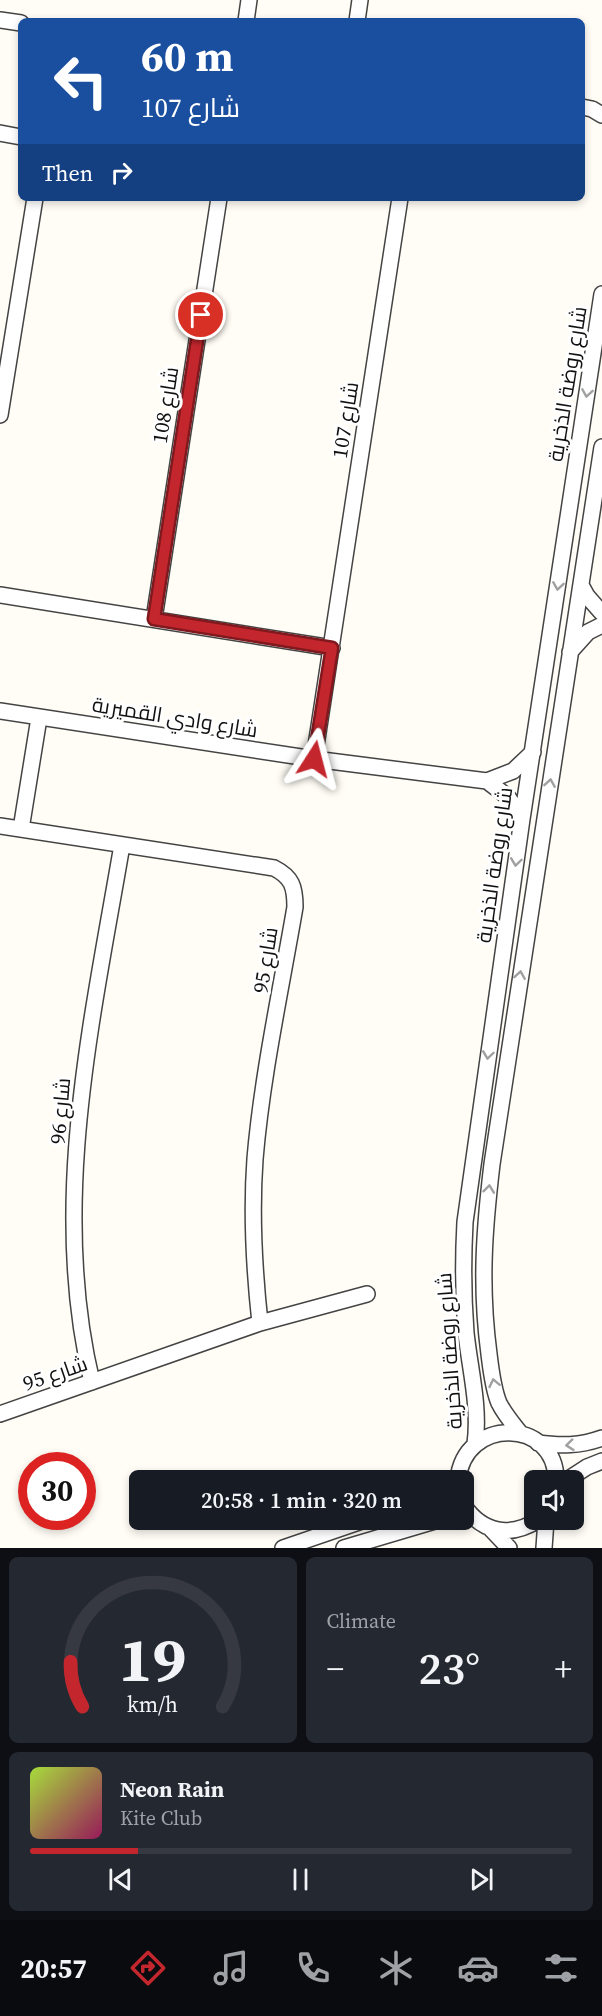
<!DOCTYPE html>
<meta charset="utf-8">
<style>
body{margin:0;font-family:"Source Serif 4",Cairo,serif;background:#242831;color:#f1f3f6;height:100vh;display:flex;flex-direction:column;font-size:22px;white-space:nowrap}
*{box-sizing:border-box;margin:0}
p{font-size:20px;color:#9ea1a6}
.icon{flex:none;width:33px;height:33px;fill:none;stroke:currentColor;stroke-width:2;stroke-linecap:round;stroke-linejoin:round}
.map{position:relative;height:1548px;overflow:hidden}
.details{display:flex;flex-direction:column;gap:9px;padding:9px;background:#0d0f14;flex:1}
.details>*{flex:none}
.guide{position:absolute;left:18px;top:18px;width:567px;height:183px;border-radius:9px;box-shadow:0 3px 9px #0003;background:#1a4fa0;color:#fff;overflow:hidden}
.controls{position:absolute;left:524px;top:1470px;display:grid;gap:12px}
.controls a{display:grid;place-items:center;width:60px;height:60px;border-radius:9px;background:#171b24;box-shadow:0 3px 9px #0003;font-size:30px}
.speed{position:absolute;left:18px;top:1452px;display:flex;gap:12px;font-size:30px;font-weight:700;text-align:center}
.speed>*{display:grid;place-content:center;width:78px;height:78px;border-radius:50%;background:#171b24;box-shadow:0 3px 9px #0003;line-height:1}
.speed .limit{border:9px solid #d22;background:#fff;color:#111}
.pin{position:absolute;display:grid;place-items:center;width:51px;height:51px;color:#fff;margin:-26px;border:3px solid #fff;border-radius:50%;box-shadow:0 2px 6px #0007}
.me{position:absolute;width:66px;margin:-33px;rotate:9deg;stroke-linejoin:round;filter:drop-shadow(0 0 4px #0008)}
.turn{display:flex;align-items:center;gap:21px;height:126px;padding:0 24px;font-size:27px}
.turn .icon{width:78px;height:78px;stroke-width:2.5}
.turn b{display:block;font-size:42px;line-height:51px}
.then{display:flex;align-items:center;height:57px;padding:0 24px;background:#0003;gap:12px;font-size:22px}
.big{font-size:45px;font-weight:600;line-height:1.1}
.details .card{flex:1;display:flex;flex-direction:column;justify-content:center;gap:9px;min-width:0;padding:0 21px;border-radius:9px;background:#242831}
.details .dial{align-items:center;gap:0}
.dial svg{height:156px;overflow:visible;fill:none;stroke:#363941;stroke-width:7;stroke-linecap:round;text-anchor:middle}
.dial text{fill:#f1f3f6;stroke:none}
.song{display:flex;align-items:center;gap:18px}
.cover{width:72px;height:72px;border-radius:9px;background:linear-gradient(135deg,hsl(80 70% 55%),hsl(330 70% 35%))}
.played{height:6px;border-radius:3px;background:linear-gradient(90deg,#c4262e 20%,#363941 20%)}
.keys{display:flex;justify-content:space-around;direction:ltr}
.heat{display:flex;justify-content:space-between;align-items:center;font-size:33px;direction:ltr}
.details .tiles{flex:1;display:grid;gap:9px;grid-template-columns:1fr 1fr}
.card:last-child{grid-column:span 2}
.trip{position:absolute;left:129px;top:1470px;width:345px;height:60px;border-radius:9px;background:#171b24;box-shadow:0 3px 9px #0003;font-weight:600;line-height:60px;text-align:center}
.dock{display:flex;height:96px;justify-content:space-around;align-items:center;background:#090b0e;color:#9ea1a6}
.dock .icon{width:42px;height:42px}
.dock .on{color:#c4262e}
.dock b{font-size:27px;color:#f1f3f6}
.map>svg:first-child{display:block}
</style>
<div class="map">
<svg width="602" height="1548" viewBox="0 0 602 1548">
<rect width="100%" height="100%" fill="#fffdf5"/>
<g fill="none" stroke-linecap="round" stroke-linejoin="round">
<defs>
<path id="minor" d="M0,20L21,23
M246,21L249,0
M357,21L360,0
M582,107L592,109L602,115
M0,133L21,137
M0,415L35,198
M581,585L587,596L602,613
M0,595L332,648
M154,619L219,198
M570,652L588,632L602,625
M0,711L314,759L487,781L513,771L533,752
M314,759L400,198
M487,781L508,797L522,819
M0,826L274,868C292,877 295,887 295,907C281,989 262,1076 255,1159C251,1214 254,1268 260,1323
M21,829L39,718
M92,1382C49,1205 92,1021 122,845
M0,1414L260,1323L367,1294
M521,1434C513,1424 505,1415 499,1403C493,1389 491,1370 489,1354C480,1286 484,1231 492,1164L602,447
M538,1443C561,1446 580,1446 602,1438
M475,1444C480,1407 470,1370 466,1333C463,1295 463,1259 465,1222L522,819L602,294
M458,1480C464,1416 556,1418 556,1480
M567,1480L587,1467L602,1461
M464,1506C483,1533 510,1538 538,1520
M491,1529L509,1548
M283,1548L365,1520
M344,1548L438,1520
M544,1548L546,1520"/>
</defs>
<use href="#minor" stroke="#444" stroke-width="18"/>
<use href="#minor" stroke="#fff" stroke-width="15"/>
</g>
<defs><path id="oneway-chevron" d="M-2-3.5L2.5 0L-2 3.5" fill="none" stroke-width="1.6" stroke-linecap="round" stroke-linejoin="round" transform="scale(1.5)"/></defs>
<g stroke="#a0a0a0">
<use href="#oneway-chevron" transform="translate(587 393) rotate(99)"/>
<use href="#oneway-chevron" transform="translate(558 586) rotate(99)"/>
<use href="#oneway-chevron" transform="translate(550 783) rotate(-81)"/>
<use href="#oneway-chevron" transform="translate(516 862) rotate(98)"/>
<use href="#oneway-chevron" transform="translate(520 975) rotate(-81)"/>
<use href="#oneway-chevron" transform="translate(488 1055) rotate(98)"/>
<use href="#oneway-chevron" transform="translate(489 1189) rotate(-83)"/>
<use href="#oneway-chevron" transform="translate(494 1383) rotate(-102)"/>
<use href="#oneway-chevron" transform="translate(570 1445) rotate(174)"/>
</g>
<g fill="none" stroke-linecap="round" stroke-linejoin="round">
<defs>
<path id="route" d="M201,315L154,619L332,648L314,759"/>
</defs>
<use href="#route" stroke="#7f191e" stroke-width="15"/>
<use href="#route" stroke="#c4262e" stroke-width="10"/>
</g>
<g text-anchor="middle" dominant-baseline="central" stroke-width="6" stroke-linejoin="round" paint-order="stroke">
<g font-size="21" fill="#111" stroke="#fff">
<text transform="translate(567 384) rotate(-81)">شارع روضة الذخرية</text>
<text transform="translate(165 405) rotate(-81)">شارع 108</text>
<text transform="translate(345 420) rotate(-81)">شارع 107</text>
<text transform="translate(175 717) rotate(9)">شارع وادي القميرية</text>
<text transform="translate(494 865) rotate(-82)">شارع روضة الذخرية</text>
<text transform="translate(265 960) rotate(-81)">شارع 95</text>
<text transform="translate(60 1111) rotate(-85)">شارع 96</text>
<text transform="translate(449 1351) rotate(-94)">شارع روضة الذخرية</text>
<text transform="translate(55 1373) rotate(-19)">شارع 95</text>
</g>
</g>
</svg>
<div class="controls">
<a><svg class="icon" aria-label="sound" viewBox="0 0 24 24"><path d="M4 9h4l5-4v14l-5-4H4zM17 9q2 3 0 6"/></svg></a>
</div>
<div class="speed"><div class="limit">30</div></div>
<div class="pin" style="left:201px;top:315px;background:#d93025"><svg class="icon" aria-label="arrive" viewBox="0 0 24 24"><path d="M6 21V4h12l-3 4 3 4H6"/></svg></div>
<svg class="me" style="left:314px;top:759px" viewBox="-20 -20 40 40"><path d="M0-17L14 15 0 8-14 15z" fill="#c4262e" stroke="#fff" stroke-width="4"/></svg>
<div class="trip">20:58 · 1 min · 320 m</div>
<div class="guide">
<div class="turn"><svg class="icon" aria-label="left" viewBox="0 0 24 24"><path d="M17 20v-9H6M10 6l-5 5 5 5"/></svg><div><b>60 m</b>شارع 107</div></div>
<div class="then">Then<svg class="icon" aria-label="right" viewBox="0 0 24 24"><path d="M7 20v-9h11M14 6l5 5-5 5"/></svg></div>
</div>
</div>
<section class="details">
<div class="tiles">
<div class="card dial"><svg viewBox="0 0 100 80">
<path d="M14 69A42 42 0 1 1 86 69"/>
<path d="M14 69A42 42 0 0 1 8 46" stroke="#c4262e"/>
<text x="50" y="56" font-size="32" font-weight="700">19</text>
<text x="50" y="72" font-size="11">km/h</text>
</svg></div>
<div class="card"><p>Climate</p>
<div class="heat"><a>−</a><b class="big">23°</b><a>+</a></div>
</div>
<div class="card">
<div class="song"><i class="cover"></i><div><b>Neon Rain</b><p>Kite Club</p></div></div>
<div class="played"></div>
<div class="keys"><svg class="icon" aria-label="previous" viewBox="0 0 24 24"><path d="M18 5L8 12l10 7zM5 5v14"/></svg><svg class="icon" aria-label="pause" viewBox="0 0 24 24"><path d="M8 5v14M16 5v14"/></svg><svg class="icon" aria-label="next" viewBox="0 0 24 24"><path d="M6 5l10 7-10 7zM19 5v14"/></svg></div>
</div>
</div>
</section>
<nav class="dock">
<b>20:57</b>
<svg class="icon on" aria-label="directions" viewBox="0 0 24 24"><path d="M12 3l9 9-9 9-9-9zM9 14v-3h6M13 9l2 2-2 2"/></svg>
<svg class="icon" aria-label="music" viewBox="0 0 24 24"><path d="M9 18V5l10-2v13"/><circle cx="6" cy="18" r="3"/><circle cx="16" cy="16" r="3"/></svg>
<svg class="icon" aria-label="phone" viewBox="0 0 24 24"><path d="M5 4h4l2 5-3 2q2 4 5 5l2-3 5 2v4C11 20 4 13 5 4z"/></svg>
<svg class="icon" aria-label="climate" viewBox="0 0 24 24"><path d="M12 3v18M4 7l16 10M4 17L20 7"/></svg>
<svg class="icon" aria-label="car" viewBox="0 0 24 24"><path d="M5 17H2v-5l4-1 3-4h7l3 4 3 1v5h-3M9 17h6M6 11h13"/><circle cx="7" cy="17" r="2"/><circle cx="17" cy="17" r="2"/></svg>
<svg class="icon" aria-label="filters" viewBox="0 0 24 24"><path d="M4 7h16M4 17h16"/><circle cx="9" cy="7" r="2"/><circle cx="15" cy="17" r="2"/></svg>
</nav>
